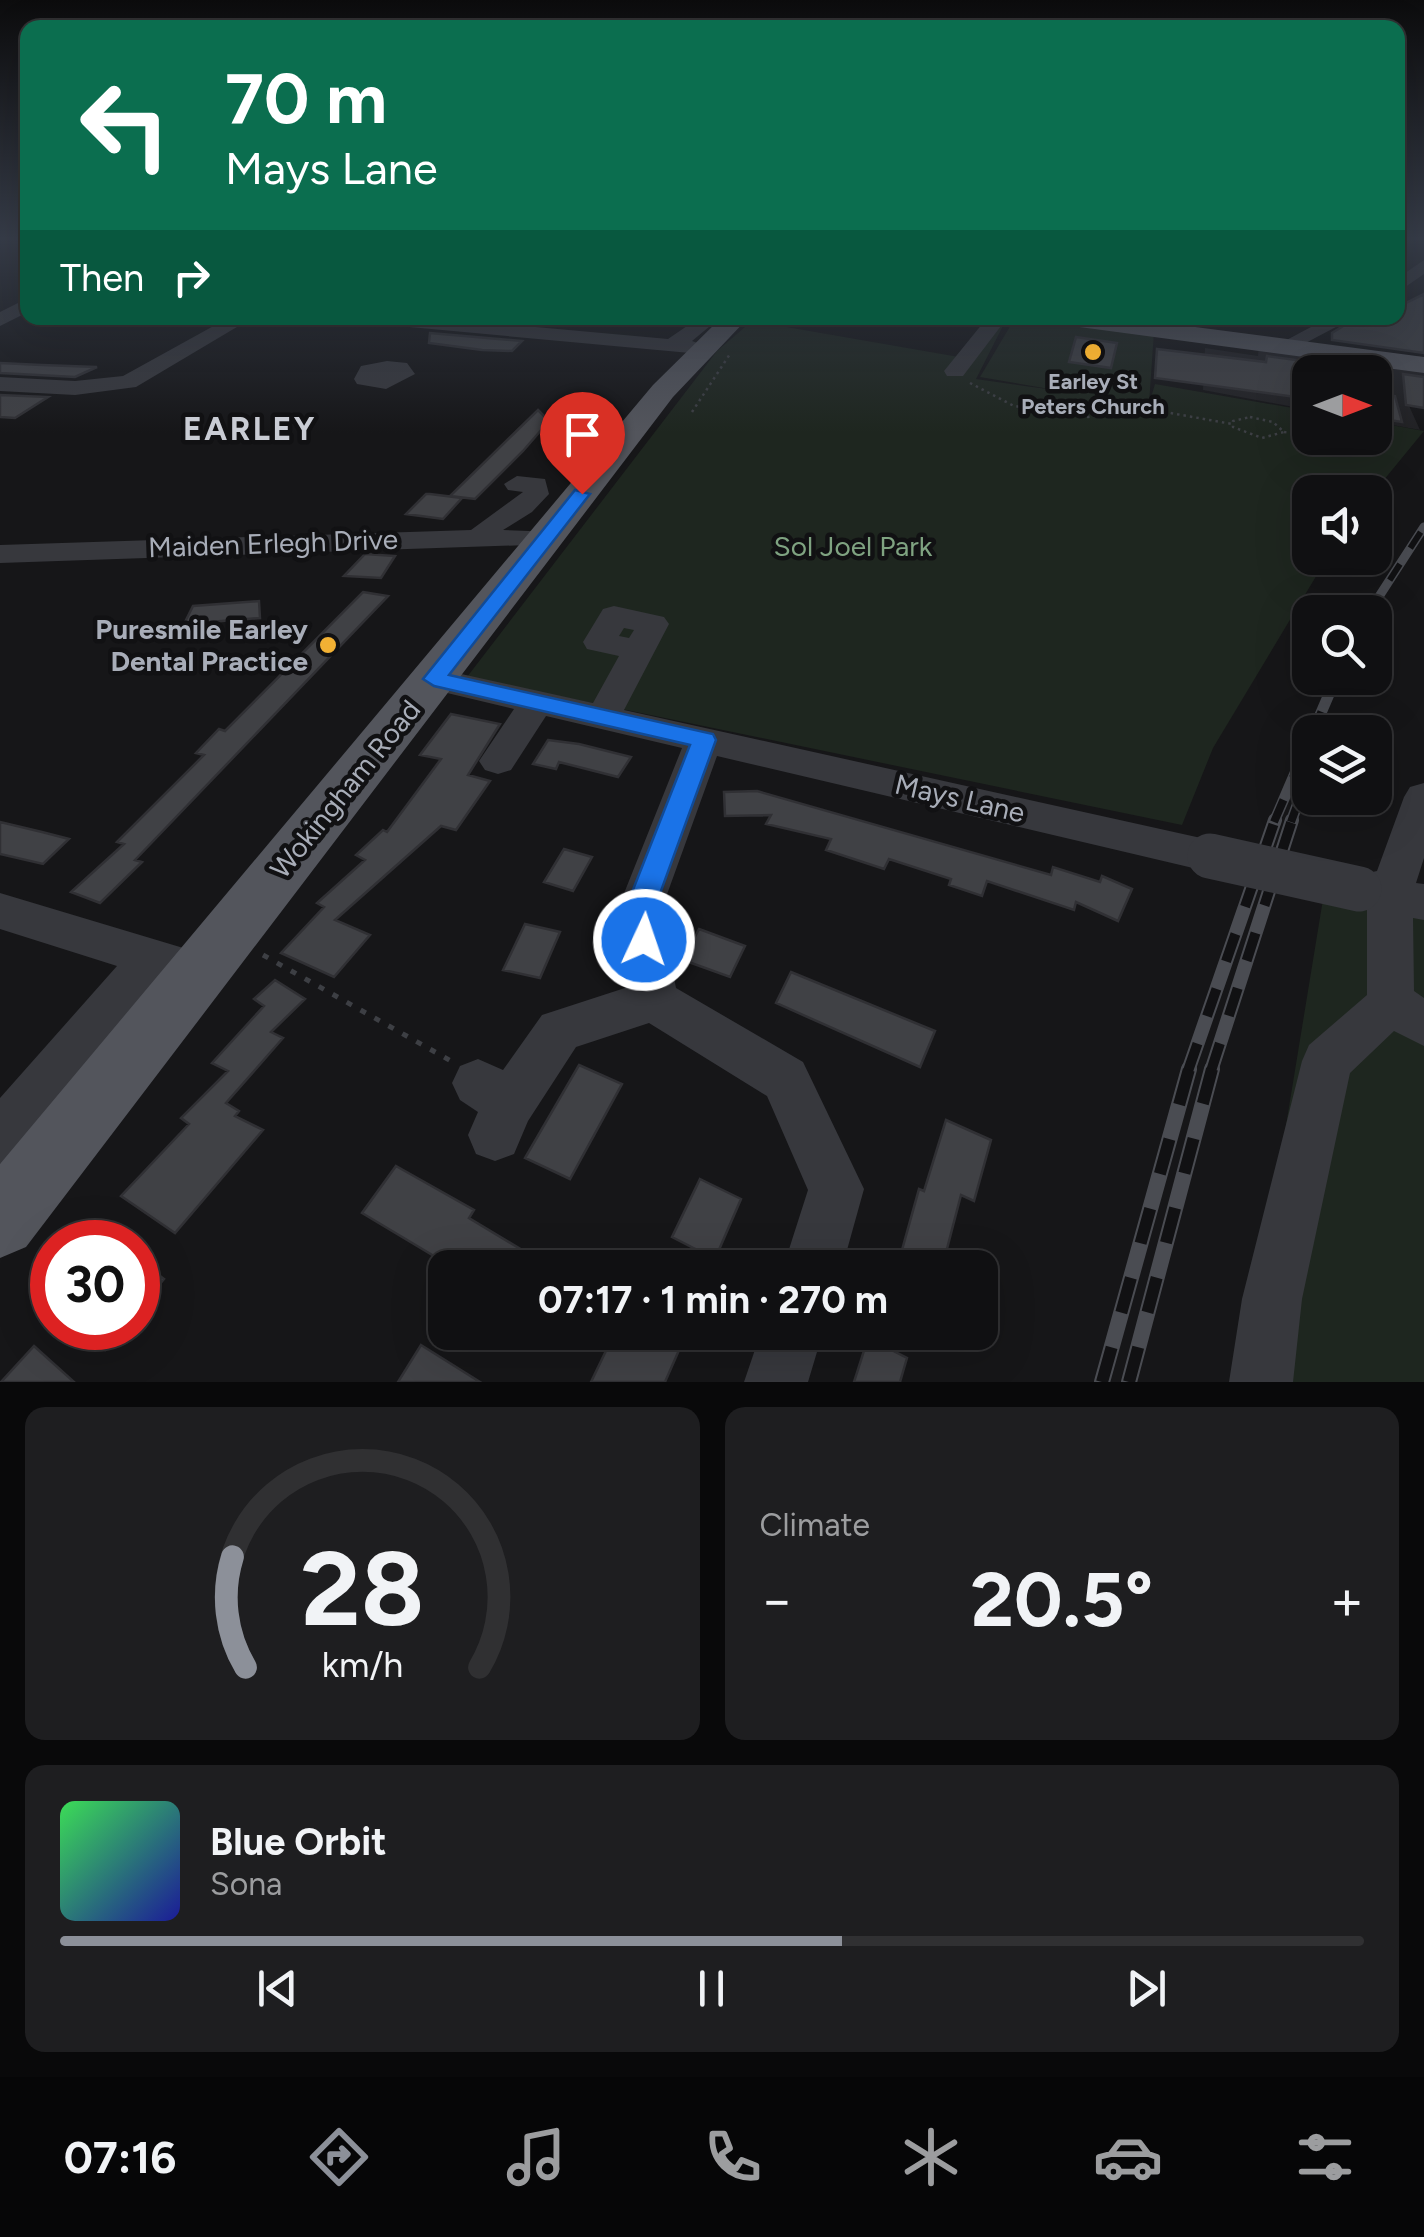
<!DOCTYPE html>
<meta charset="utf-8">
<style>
body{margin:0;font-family:Figtree,sans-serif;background:#1e1e20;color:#f1f3f6;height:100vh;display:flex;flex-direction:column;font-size:38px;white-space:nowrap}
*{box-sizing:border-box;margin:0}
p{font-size:32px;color:#9c9d9f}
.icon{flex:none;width:55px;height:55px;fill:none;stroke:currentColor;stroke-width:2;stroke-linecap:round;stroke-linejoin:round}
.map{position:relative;height:1382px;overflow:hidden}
.drawer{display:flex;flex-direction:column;gap:25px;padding:25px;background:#09090a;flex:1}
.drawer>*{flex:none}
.hud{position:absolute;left:20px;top:20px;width:1385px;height:305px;border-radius:20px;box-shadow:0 10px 40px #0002,0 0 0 2px #303032;background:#0b6e4f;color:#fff;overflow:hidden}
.needle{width:65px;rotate:90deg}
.tools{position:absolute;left:1292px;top:355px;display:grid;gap:20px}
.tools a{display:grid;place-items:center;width:100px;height:100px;border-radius:20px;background:#101012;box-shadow:0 10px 40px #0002,0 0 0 2px #303032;font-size:50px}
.speed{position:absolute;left:30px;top:1220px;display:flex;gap:20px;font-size:50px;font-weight:700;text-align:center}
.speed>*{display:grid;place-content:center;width:130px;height:130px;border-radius:50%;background:#101012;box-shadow:0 10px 40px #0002,0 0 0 2px #303032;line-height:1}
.speed .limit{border:15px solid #d22;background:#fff;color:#111}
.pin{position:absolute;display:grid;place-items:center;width:85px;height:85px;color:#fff;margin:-102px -42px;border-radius:50% 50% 50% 0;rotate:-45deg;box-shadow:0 0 10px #0007}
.pin .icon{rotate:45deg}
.me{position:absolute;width:110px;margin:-55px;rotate:3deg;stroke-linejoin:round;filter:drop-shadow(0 0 8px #0008)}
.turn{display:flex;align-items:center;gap:35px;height:210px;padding:0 40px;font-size:45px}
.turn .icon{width:130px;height:130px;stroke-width:2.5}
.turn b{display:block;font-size:70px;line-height:85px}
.then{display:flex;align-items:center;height:95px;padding:0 40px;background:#0003;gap:20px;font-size:38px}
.big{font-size:75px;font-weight:700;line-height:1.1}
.drawer .tile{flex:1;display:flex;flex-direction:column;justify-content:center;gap:15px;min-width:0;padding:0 35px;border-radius:20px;background:#1e1e20}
.drawer .dial{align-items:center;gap:0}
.dial svg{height:260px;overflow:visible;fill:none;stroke:#303032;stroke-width:7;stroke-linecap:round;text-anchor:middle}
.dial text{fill:#f1f3f6;stroke:none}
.song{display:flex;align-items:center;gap:30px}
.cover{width:120px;height:120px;border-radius:15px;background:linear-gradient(135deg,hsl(130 70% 55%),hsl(240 70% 35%))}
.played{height:10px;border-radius:5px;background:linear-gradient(90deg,#8c9099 60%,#303032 60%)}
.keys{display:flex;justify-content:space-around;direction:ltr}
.heat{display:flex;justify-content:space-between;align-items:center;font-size:55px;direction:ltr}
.drawer .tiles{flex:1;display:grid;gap:25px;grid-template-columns:1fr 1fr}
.tile:last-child{grid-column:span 2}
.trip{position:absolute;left:428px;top:1250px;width:570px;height:100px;border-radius:20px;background:#101012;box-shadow:0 10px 40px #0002,0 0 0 2px #303032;font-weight:700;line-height:100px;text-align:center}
.tab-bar{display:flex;height:160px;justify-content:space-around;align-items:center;background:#060607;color:#9c9d9f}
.tab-bar .icon{width:70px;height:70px}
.tab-bar .on{color:#8c9099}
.tab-bar b{font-size:45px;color:#f1f3f6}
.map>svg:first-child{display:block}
</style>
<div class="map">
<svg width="1424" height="1382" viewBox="0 0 1424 1382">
<rect width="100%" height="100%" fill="#161618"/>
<path fill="#222225" d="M1259,344L1424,369V399L1405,397L1420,430L1375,422V372H1310V410L1203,390L1205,348L1258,356Z"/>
<path fill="#1e261f" d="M988,318H1007L976,379L1061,391L980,377L1015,318H1054L1154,332L1149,404L1155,384L1310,411V438H1375V422L1424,431L1374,492H1310V558H1327L1213,748L1182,825L467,677L717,351L752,321L959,357Z
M1325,887L1424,918V1382H1244Z"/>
<path fill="#404145" stroke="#303034" stroke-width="2.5" d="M1424,294V353L1332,340V333L1356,318H1398V307Z
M430,333L522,341L512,351L482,350L429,343Z
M1076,337L1117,343L1111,368L1069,362Z
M1157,349L1266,362L1267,356L1304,361L1310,399L1155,378Z
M0,363L42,365L97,367L75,377L0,373Z
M1403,374L1424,377V408L1406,405Z
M1375,393L1395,396L1402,422L1375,418Z
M0,395L48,397L15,418L0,417Z
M538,410L549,421L523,451L475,499L450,496Z
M426,494H430L462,498L443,519L406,514Z
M365,554L395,556L381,578L344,576Z
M363,592L388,596L135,860L142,862L100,903L71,892L124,844L117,842L204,755L196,753L219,729L225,731Z
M259,601L260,618L184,624L193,606Z
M451,714L500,724L468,775L490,781L456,830L441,826L335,920L370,935L334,977L281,953L324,907L317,903L365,860L356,855L383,830L387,832L441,759L420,755Z
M548,740L579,744L631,757L618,777L559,762L556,769L533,764Z
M757,791L1051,875L1053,867L1100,882L1102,876L1132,889L1118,921L1076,902L1074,910L987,881L982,896L949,885L951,879L889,859L884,869L826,850L831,839L766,824L771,815L725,816L724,792Z
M0,822L42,832L69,839L43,864L0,854Z
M564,849L592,857L573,891L544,882Z
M525,924L560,932L540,978L503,970Z
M699,929L745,946L730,977L683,960Z
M791,972L935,1031L920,1067L776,1003Z
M275,980L305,999L271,1032L283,1038L226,1103L239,1111L235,1116L263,1130L175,1233L121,1196L189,1124L181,1118L228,1071L212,1063L264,1006L254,999Z
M579,1065L622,1084L570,1179L525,1158Z
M946,1120L991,1140L974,1201L961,1195L942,1268H897L919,1189L924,1191Z
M396,1166L474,1210L469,1218L552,1268H454L362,1213Z
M700,1179L741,1199L715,1259L672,1237Z
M138,1260L164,1279L138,1310Z
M74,1328H123L105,1350Z
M615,1332H687L665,1382H591Z
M868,1338L907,1358L900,1382H854Z
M421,1345L480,1382H398Z
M34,1346L74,1382H1Z"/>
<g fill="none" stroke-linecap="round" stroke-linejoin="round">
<path stroke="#3d3f44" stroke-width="2.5" stroke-dasharray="2.5 4" stroke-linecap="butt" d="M970,383L1014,406L1088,417L1148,409L1232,424
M692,412L730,354
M1250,417L1273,422L1284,432L1262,438L1233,427V421Z
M1284,432L1310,436
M1316,438H1338
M1338,441L1341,457"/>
<path stroke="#3d3f44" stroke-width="5" stroke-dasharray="6 10" stroke-linecap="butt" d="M263,955L451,1061"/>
<path fill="#37383d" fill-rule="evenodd" d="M1424,260V274L1398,292V278Z
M28,298V312L0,326V312Z
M228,318H252L136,387L75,395L0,391V377L75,381L123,376Z
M367,318H436L668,339L687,326L685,318H705L710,326L692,341L711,348L701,354L377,324Z
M987,318H1007L963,376H947L944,371Z
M1328,318H1353L1296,348L1289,350L1279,344Z
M1356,349L1367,355L1368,370L1320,372L1309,366L1320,360L1347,359L1349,351Z
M387,361L407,363L415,374L386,389L357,384L354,379L361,366Z
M517,476L545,479L549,494L532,512L503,530L556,532L560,538L556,544L0,563V545L471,530L523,492L508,490L504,484Z
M614,606L664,617L669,624L624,710L1210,840L1225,845L1231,856L1225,867L1210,872L717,756L661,911L676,988L803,1062L864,1189L842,1268H783L808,1190L767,1096L649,1023L576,1047L528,1121L514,1154L495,1161L476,1154L468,1135L478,1112L460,1100L452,1083L460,1066L478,1059L503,1070L542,1015L628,987L617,911L682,748L546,716L511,770L498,774L485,770L479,761L514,709L422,687L417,679L422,671L434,668L593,703L619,656L587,649L583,642L603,609ZM624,628L634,630L629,638L619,636Z
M1424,783V858L1416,883L1424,884V920L1413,918L1414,991L1424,998V1046L1394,1031L1350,1073L1302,1299L1293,1382H1229L1242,1299L1302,1061L1309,1045L1367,995V906L1350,901L1343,889L1350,877L1377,871L1404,797L1410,787Z
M0,893L190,950L197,964L190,978L174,984L162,980L19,1157L0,1164V1098L117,966L0,929Z
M761,1332H823L808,1382H744Z"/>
<path fill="#53555c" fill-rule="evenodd" d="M721,318H748L673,397L26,1247L0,1258V1164L653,385Z
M1059,318H1126L1424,357V373L1072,326Z"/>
<defs>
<path id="rail-far3" d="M1369,612L1424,527"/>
<path id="rail-far2" d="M1274,822L1336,678
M1291,822L1310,770"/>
<path id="rail-far1" d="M1188,1071L1275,820
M1211,1071L1292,820"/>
<path id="rail" d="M1102,1382L1189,1069
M1129,1382L1212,1069"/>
</defs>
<use href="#rail-far3" stroke="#4a4c52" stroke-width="9"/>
<use href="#rail-far2" stroke="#4a4c52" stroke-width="11"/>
<use href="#rail-far1" stroke="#4a4c52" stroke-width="14"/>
<use href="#rail" stroke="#4a4c52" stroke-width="16"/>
<use href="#rail-far3" stroke="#111113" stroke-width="6" stroke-dasharray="19" stroke-linecap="butt"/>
<use href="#rail-far2" stroke="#111113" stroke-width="8" stroke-dasharray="24" stroke-linecap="butt"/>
<use href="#rail-far1" stroke="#111113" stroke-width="10" stroke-dasharray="29" stroke-linecap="butt"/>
<use href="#rail" stroke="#111113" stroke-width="12" stroke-dasharray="36" stroke-linecap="butt"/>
<path stroke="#37383d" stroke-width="45" d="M1210,856L1359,889"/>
</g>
<linearGradient id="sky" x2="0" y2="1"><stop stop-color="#0c0c0d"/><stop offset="0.55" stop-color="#363c48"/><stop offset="1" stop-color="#363c48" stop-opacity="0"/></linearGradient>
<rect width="1424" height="433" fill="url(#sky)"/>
<path fill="#1a73e8" stroke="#114b97" stroke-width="2.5" d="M575,490L590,494L449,675L713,734L716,740L654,910L659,940L654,949L644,953L634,949L625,910L690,745L434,686L423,679Z"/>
<g fill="#f2b134" stroke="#111113" stroke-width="4">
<circle cx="1093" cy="352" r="10"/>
<circle cx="328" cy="645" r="10"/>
</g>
<g text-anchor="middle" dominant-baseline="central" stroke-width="9" stroke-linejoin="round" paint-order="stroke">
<g font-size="22" font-weight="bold" fill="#a8adb8" stroke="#111113">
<text x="1093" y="381">Earley St<tspan x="1093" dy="25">Peters Church</tspan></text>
</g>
<g font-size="28" fill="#a8adb8" stroke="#111113">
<text transform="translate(273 543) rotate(-2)">Maiden Erlegh Drive</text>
<text transform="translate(345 789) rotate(-51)">Wokingham Road</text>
<text transform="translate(960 798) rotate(13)">Mays Lane</text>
</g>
<g font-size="28" fill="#7fa381" stroke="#111113">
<text x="853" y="546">Sol Joel Park</text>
</g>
<g font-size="28" font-weight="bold" fill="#a8adb8" stroke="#111113" text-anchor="end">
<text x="308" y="629">Puresmile Earley<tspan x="308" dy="32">Dental Practice</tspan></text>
</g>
<g font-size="32" font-weight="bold" letter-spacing="2.5" fill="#c9ccd4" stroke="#111113">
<text x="250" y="429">EARLEY</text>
</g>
</g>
</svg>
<div class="tools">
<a><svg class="needle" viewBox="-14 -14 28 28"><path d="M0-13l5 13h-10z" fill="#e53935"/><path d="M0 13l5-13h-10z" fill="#9c9d9f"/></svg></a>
<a><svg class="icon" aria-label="sound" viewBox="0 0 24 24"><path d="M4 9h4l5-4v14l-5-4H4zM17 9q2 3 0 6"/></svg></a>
<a><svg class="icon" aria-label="search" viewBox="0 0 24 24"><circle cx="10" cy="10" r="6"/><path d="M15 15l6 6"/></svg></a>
<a><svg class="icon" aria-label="layers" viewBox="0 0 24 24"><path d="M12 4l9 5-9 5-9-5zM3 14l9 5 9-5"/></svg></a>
</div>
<div class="speed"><div class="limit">30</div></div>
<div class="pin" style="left:582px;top:494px;background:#d93025"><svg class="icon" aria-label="arrive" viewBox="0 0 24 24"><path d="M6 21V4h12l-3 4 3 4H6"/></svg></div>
<svg class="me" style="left:644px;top:940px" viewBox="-20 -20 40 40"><circle r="17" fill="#1a73e8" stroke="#fff" stroke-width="3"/><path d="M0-11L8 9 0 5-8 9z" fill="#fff"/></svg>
<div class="trip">07:17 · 1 min · 270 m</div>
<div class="hud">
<div class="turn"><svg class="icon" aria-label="left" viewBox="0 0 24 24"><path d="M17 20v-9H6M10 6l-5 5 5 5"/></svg><div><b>70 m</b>Mays Lane</div></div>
<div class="then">Then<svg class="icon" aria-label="right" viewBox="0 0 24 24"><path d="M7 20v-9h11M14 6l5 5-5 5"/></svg></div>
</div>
</div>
<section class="drawer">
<div class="tiles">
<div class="tile dial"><svg viewBox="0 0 100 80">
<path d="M14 69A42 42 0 1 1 86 69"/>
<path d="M14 69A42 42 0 0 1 10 35" stroke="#8c9099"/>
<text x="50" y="56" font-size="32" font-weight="700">28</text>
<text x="50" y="72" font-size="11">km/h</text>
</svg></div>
<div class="tile"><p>Climate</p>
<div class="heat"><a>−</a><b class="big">20.5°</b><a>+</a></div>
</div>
<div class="tile">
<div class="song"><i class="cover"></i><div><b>Blue Orbit</b><p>Sona</p></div></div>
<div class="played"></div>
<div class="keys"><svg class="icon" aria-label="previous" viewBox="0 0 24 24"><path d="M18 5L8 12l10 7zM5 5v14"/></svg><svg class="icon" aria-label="pause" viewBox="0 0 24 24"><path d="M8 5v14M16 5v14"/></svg><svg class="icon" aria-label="next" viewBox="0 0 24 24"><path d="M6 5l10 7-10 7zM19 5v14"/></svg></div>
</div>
</div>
</section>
<nav class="tab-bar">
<b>07:16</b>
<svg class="icon on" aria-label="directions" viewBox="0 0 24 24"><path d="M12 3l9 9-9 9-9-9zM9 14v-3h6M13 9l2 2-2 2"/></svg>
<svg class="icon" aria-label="music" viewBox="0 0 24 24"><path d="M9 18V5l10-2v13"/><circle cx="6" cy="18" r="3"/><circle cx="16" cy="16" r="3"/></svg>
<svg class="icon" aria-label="phone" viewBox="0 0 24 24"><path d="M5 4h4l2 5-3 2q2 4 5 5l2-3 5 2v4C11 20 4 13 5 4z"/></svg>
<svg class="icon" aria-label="climate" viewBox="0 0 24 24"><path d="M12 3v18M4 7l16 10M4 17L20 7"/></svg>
<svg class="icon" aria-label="car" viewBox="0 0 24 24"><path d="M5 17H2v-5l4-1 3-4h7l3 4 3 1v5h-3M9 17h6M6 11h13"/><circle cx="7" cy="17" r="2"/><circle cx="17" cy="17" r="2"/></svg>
<svg class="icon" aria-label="filters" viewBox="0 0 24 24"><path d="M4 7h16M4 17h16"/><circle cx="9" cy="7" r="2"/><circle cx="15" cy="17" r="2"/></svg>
</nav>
